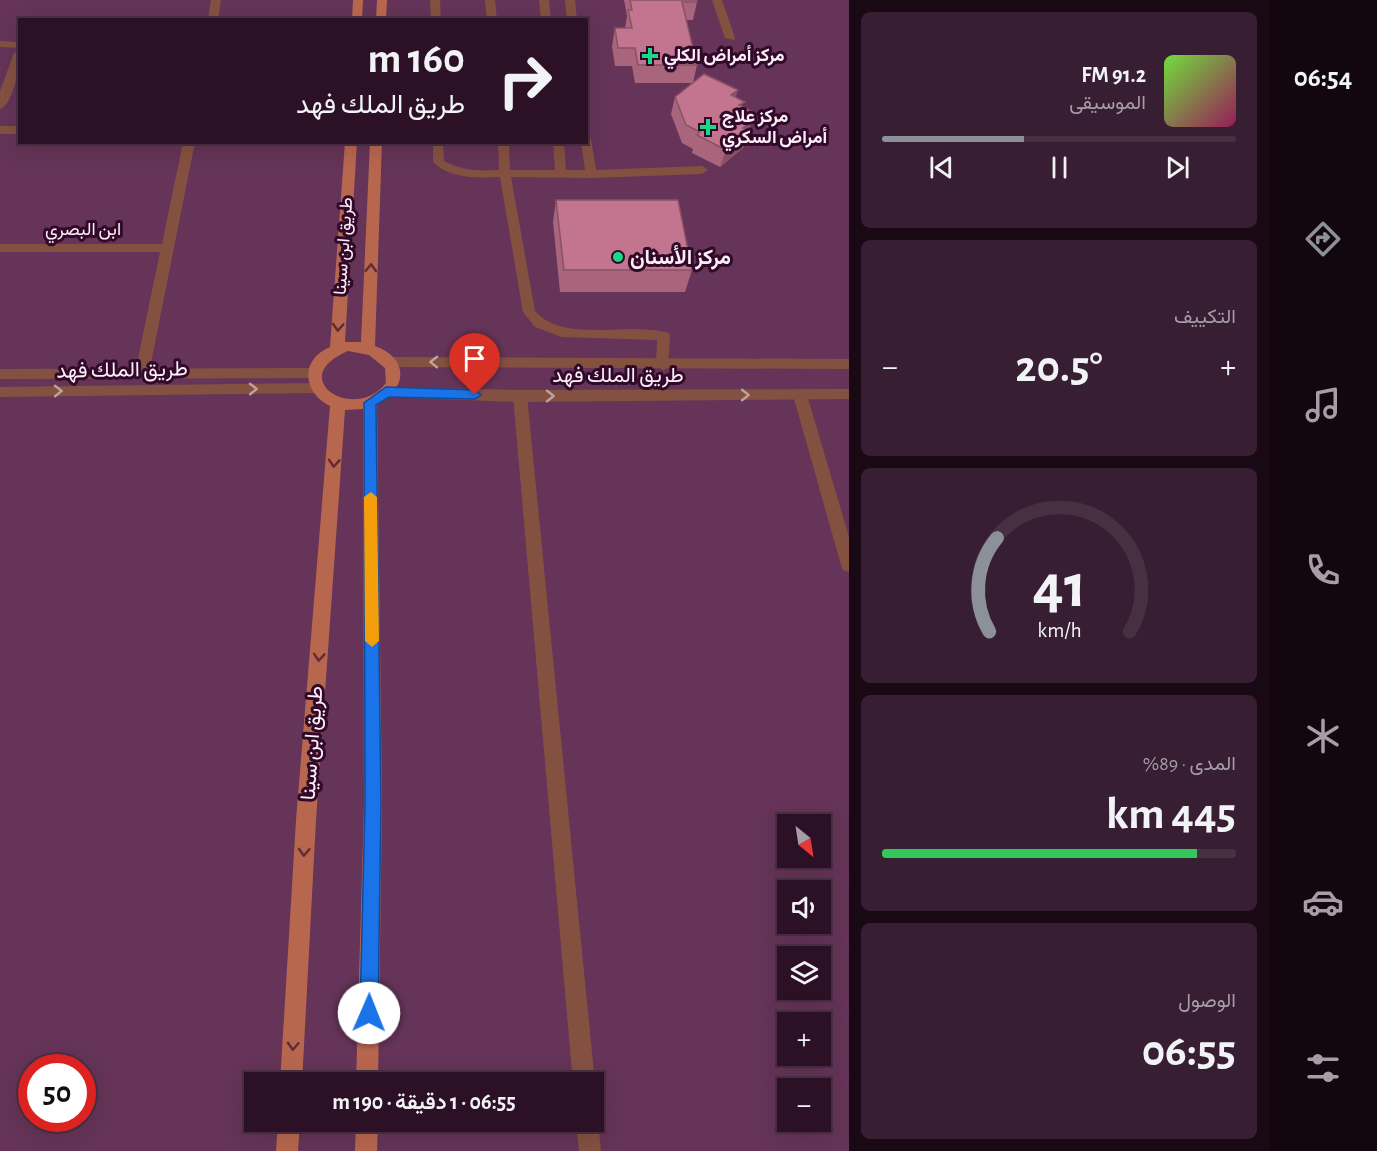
<!DOCTYPE html>
<html lang="ar">
<meta charset="utf-8">
<style>
body{margin:0;font-family:"Alegreya Sans",Vazirmatn,sans-serif;background:#381e32;color:#f1f3f6;direction:rtl;height:100vh;display:flex;flex-direction:column;font-size:22px;white-space:nowrap}
*{box-sizing:border-box;margin:0}
p{font-size:20px;color:#a69da7}
.icon{flex:none;width:33px;height:33px;fill:none;stroke:currentColor;stroke-width:2;stroke-linecap:round;stroke-linejoin:round}
.map{position:relative;flex:1;overflow:hidden;direction:ltr}
.details{display:flex;flex-direction:column;gap:12px;padding:12px;background:#180915;width:420px}
.details>*{flex:none}
.top-card{position:absolute;left:18px;top:18px;width:570px;height:126px;border-radius:0px;box-shadow:0 6px 24px #0002,0 0 0 2px #483043;direction:rtl;background:#2c1026;color:#f1f3f6;overflow:hidden}
.needle{width:39px;rotate:150deg}
.tools{position:absolute;left:777px;top:814px;display:grid;gap:12px}
.tools a{display:grid;place-items:center;width:54px;height:54px;border-radius:0px;background:#2c1026;box-shadow:0 6px 24px #0002,0 0 0 2px #483043;font-size:30px}
.speed{position:absolute;left:18px;top:1054px;display:flex;gap:12px;font-size:30px;font-weight:700;text-align:center}
.speed>*{display:grid;place-content:center;width:78px;height:78px;border-radius:50%;background:#2c1026;box-shadow:0 6px 24px #0002,0 0 0 2px #483043;line-height:1}
.speed .limit{border:9px solid #d22;background:#fff;color:#111}
.pin{position:absolute;display:grid;place-items:center;width:51px;height:51px;color:#fff;margin:-62px -26px;border-radius:50% 50% 50% 0;rotate:-45deg;box-shadow:0 0 6px #0007}
.pin .icon{rotate:45deg}
.me{position:absolute;width:66px;margin:-33px;rotate:1deg;stroke-linejoin:round;filter:drop-shadow(0 0 4px #0008)}
.turn{display:flex;align-items:center;gap:21px;height:126px;padding:0 24px;font-size:27px}
.turn .icon{width:78px;height:78px;stroke-width:2.5}
.turn b{display:block;font-size:42px;line-height:51px}
.big{font-size:45px;font-weight:600;line-height:1.1}
.details .card{flex:1;display:flex;flex-direction:column;justify-content:center;gap:9px;min-width:0;padding:0 21px;border-radius:9px;background:#381e32}
.details .dial{align-items:center;gap:0}
.dial svg{height:156px;overflow:visible;fill:none;stroke:#483043;stroke-width:7;stroke-linecap:round;text-anchor:middle}
.dial text{fill:#f1f3f6;stroke:none}
.song{display:flex;align-items:center;gap:18px}
.cover{width:72px;height:72px;border-radius:9px;background:linear-gradient(135deg,hsl(100 70% 55%),hsl(330 70% 35%))}
.played{height:6px;border-radius:3px;background:linear-gradient(90deg,#8c9099 40%,#483043 40%)}
.keys{display:flex;justify-content:space-around;direction:ltr}
.heat{display:flex;justify-content:space-between;align-items:center;font-size:33px;direction:ltr}
.charge{height:9px;border-radius:4px;background:linear-gradient(90deg,#34c759 89%,#483043 0)}
.trip{position:absolute;left:244px;top:1072px;width:360px;height:60px;border-radius:0px;background:#2c1026;box-shadow:0 6px 24px #0002,0 0 0 2px #483043;font-weight:600;line-height:60px;text-align:center;direction:rtl}
main{display:flex;flex:1;min-height:0}
.tabs{display:flex;flex-direction:column;width:108px;justify-content:space-around;align-items:center;background:#12060f;color:#a69da7}
.tabs .icon{width:42px;height:42px}
.tabs .selected{color:#8c9099}
.tabs b{font-size:27px;color:#f1f3f6}
.map>svg:first-child{display:block}
</style>
<main>
<nav class="tabs">
<b>06:54</b>
<svg class="icon selected" aria-label="directions" viewBox="0 0 24 24"><path d="M12 3l9 9-9 9-9-9zM9 14v-3h6M13 9l2 2-2 2"/></svg>
<svg class="icon" aria-label="music" viewBox="0 0 24 24"><path d="M9 18V5l10-2v13"/><circle cx="6" cy="18" r="3"/><circle cx="16" cy="16" r="3"/></svg>
<svg class="icon" aria-label="phone" viewBox="0 0 24 24"><path d="M5 4h4l2 5-3 2q2 4 5 5l2-3 5 2v4C11 20 4 13 5 4z"/></svg>
<svg class="icon" aria-label="climate" viewBox="0 0 24 24"><path d="M12 3v18M4 7l16 10M4 17L20 7"/></svg>
<svg class="icon" aria-label="car" viewBox="0 0 24 24"><path d="M5 17H2v-5l4-1 3-4h7l3 4 3 1v5h-3M9 17h6M6 11h13"/><circle cx="7" cy="17" r="2"/><circle cx="17" cy="17" r="2"/></svg>
<svg class="icon" aria-label="filters" viewBox="0 0 24 24"><path d="M4 7h16M4 17h16"/><circle cx="9" cy="7" r="2"/><circle cx="15" cy="17" r="2"/></svg>
</nav>
<section class="details">
<div class="card">
<div class="song"><i class="cover"></i><div><b>91.2 FM</b><p>الموسيقى</p></div></div>
<div class="played"></div>
<div class="keys"><svg class="icon" aria-label="previous" viewBox="0 0 24 24"><path d="M18 5L8 12l10 7zM5 5v14"/></svg><svg class="icon" aria-label="pause" viewBox="0 0 24 24"><path d="M8 5v14M16 5v14"/></svg><svg class="icon" aria-label="next" viewBox="0 0 24 24"><path d="M6 5l10 7-10 7zM19 5v14"/></svg></div>
</div>
<div class="card"><p>التكييف</p>
<div class="heat"><a>−</a><b class="big">20.5°</b><a>+</a></div>
</div>
<div class="card dial"><svg viewBox="0 0 100 80">
<path d="M14 69A42 42 0 1 1 86 69"/>
<path d="M14 69A42 42 0 0 1 18 21" stroke="#8c9099"/>
<text x="50" y="56" font-size="32" font-weight="700">41</text>
<text x="50" y="72" font-size="11">km/h</text>
</svg></div>
<div class="card"><p>المدى · 89%</p><b class="big">445 km</b><div class="charge"></div></div>
<div class="card"><p>الوصول</p><b class="big">06:55</b></div>
</section>
<div class="map">
<svg width="849" height="1151" viewBox="0 0 849 1151">
<rect width="100%" height="100%" fill="#3b1532"/>
<path fill="#653458" fill-rule="evenodd" d="M0,0H849V1151H0ZM20,20H586V142H20ZM788,825H820V858H788ZM788,891H820V924H788ZM788,957H820V990H788ZM788,1023H820V1056H788ZM32,1068H82V1119H32ZM255,1083H594V1122H255ZM788,1089H820V1122H788Z"/>
<g fill="none" stroke-linecap="round" stroke-linejoin="round">
<path fill="#845141" fill-rule="evenodd" d="M430,0H440L441,20H431Z
M485,0H495L497,20H487Z
M539,0H549L551,20H541Z
M565,0H575L577,20H567Z
M712,0H722L735,38L734,40L725,38Z
M586,136L591,139L596,170L702,166L708,170L702,174L591,178L511,177L535,311C563,344 630,321 669,333L670,336L668,368L663,370L656,365L657,340L562,337L535,327L523,312L500,177C478,178 450,179 433,162V142H443L444,161C462,171 480,171 499,170L498,142H509L510,170H555L553,142H564L566,170H585L581,142H586Z"/>
<path fill="#845141" fill-rule="evenodd" d="M211,0H221L218,20H208Z
M0,41L20,42V48L0,47Z
M20,50C20,64 14,104 0,109V91L14,53Z
M0,126H20V134H0Z
M183,142H195L149,373L142,378L135,373L160,252H0V244H162Z
M800,389L807,395L849,537V572L843,570L841,565L793,395Z
M520,390L527,396L595,1083L594,1085V1083H573L513,396Z
M594,1114L598,1122L601,1151H579L576,1122H594Z"/>
<path fill="#845141" fill-rule="evenodd" d="M390,357L849,359V369L390,367L383,362Z
M313,368L320,373L313,378L0,379V369Z
M316,383L323,388L316,393L0,397V387Z
M386,387L520,390L849,389V399L520,402L386,397L379,392Z"/>
<path fill="#b8674f" fill-rule="evenodd" d="M353,0H363L362,20H352Z
M377,0H387L386,20H376Z
M345,142H357L345,342H361L370,142H382L375,346C410,359 407,389 377,405L382,804L378,1083H356L364,804L363,409L345,410L316,820L302,1083H280L296,820L330,406C303,393 299,360 330,347ZM348,351L369,355L385,368L386,383C354,424 284,378 348,351Z
M278,1122H300L298,1151H276Z
M356,1122H378L377,1151H355Z"/>
</g>
<path fill="#a8657c" d="M624,0H697V2L693,20H686L697,65L693,83L736,97L743,107L753,112L750,119L752,120L743,148L720,167L692,153L693,149L682,143L671,114L675,97L693,83H635L632,66H615L612,46L615,28H625L627,16Z
M556,200L692,270L685,292H560L553,222Z"/>
<path fill="#885265" d="M738,90L733,107L731,95Z
M753,112L750,122L752,120L743,148L720,167L726,150L746,117Z"/>
<path fill="#c37590" stroke="#885265" stroke-width="1.5" d="M630,0H697V2H682L697,65H638L635,48H618L615,28H632L628,10H632Z
M704,74L738,90L731,95L745,102L739,105L753,112L746,117L752,120L743,128L749,130L726,150L697,135L700,132L686,125L675,97Z
M556,200H678L692,270H564Z"/>
<defs><path id="oneway-chevron" d="M-2-3.5L2.5 0L-2 3.5" fill="none" stroke-width="1.6" stroke-linecap="round" stroke-linejoin="round" transform="scale(1.5)"/></defs>
<g stroke="#602b36">
<use href="#oneway-chevron" transform="translate(371 268) rotate(-88)"/>
<use href="#oneway-chevron" transform="translate(338 327) rotate(94)"/>
<use href="#oneway-chevron" transform="translate(334 463) rotate(94)"/>
<use href="#oneway-chevron" transform="translate(319 657) rotate(94)"/>
<use href="#oneway-chevron" transform="translate(304 852) rotate(93)"/>
<use href="#oneway-chevron" transform="translate(293 1046) rotate(93)"/>
</g>
<g stroke="#c1a09d">
<use href="#oneway-chevron" transform="translate(434 362) rotate(-179)"/>
<use href="#oneway-chevron" transform="translate(253 389) rotate(-1)"/>
<use href="#oneway-chevron" transform="translate(58 391) rotate(-1)"/>
<use href="#oneway-chevron" transform="translate(745 395)"/>
<use href="#oneway-chevron" transform="translate(550 396)"/>
</g>
<path fill="#1a73e8" stroke="#114b97" stroke-width="1.5" d="M386,387L475,390L481,395L475,399L389,397L376,405L381,804L378,1013L375,1019L369,1022L363,1019L360,1013L365,804L364,403Z"/>
<path fill="#f59e0b" d="M371,492L377,497L379,641L372,647L365,641L364,497Z"/>
<g fill="#19d989" stroke="#300a28" stroke-width="2">
<path d="M647 47h6v6h6v6h-6v6h-6v-6h-6v-6h6z"/>
<path d="M705 118h6v6h6v6h-6v6h-6v-6h-6v-6h6z"/>
<circle cx="618" cy="257" r="6"/>
</g>
<g text-anchor="middle" dominant-baseline="central" stroke-width="6" stroke-linejoin="round" paint-order="stroke">
<g font-size="18" font-weight="bold" fill="#feeef9" stroke="#300a28" text-anchor="start">
<text x="664" y="56">مركز أمراض الكلي</text>
<text x="722" y="117">مركز علاج<tspan x="722" dy="21">أمراض السكري</tspan></text>
</g>
<g font-size="18" fill="#feeef9" stroke="#300a28">
<text x="83" y="230">ابن البصري</text>
<text transform="translate(344 246) rotate(-86)">طريق ابن سينا</text>
</g>
<g font-size="21" font-weight="bold" fill="#feeef9" stroke="#300a28" text-anchor="start">
<text x="630" y="257">مركز الأسنان</text>
</g>
<g font-size="21" fill="#feeef9" stroke="#300a28">
<text transform="translate(122 370) rotate(-1)">طريق الملك فهد</text>
<text x="618" y="375">طريق الملك فهد</text>
<text transform="translate(312 743) rotate(-86)">طريق ابن سينا</text>
</g>
</g>
</svg>
<div class="tools">
<a><svg class="needle" viewBox="-14 -14 28 28"><path d="M0-13l5 13h-10z" fill="#e53935"/><path d="M0 13l5-13h-10z" fill="#a69da7"/></svg></a>
<a><svg class="icon" aria-label="sound" viewBox="0 0 24 24"><path d="M4 9h4l5-4v14l-5-4H4zM17 9q2 3 0 6"/></svg></a>
<a><svg class="icon" aria-label="layers" viewBox="0 0 24 24"><path d="M12 4l9 5-9 5-9-5zM3 14l9 5 9-5"/></svg></a>
<a>+</a>
<a>−</a>
</div>
<div class="speed"><div class="limit">50</div></div>
<div class="pin" style="left:475px;top:395px;background:#d93025"><svg class="icon" aria-label="arrive" viewBox="0 0 24 24"><path d="M6 21V4h12l-3 4 3 4H6"/></svg></div>
<svg class="me" style="left:369px;top:1013px" viewBox="-20 -20 40 40"><circle r="19" fill="#fff"/><path d="M0-13L10 11 0 6-10 11z" fill="#1a73e8"/></svg>
<div class="trip">06:55 · 1 دقيقة · 190 m</div>
<div class="top-card">
<div class="turn"><svg class="icon" aria-label="right" viewBox="0 0 24 24"><path d="M7 20v-9h11M14 6l5 5-5 5"/></svg><div><b>160 m</b>طريق الملك فهد</div></div>
</div>
</div>
</main>
